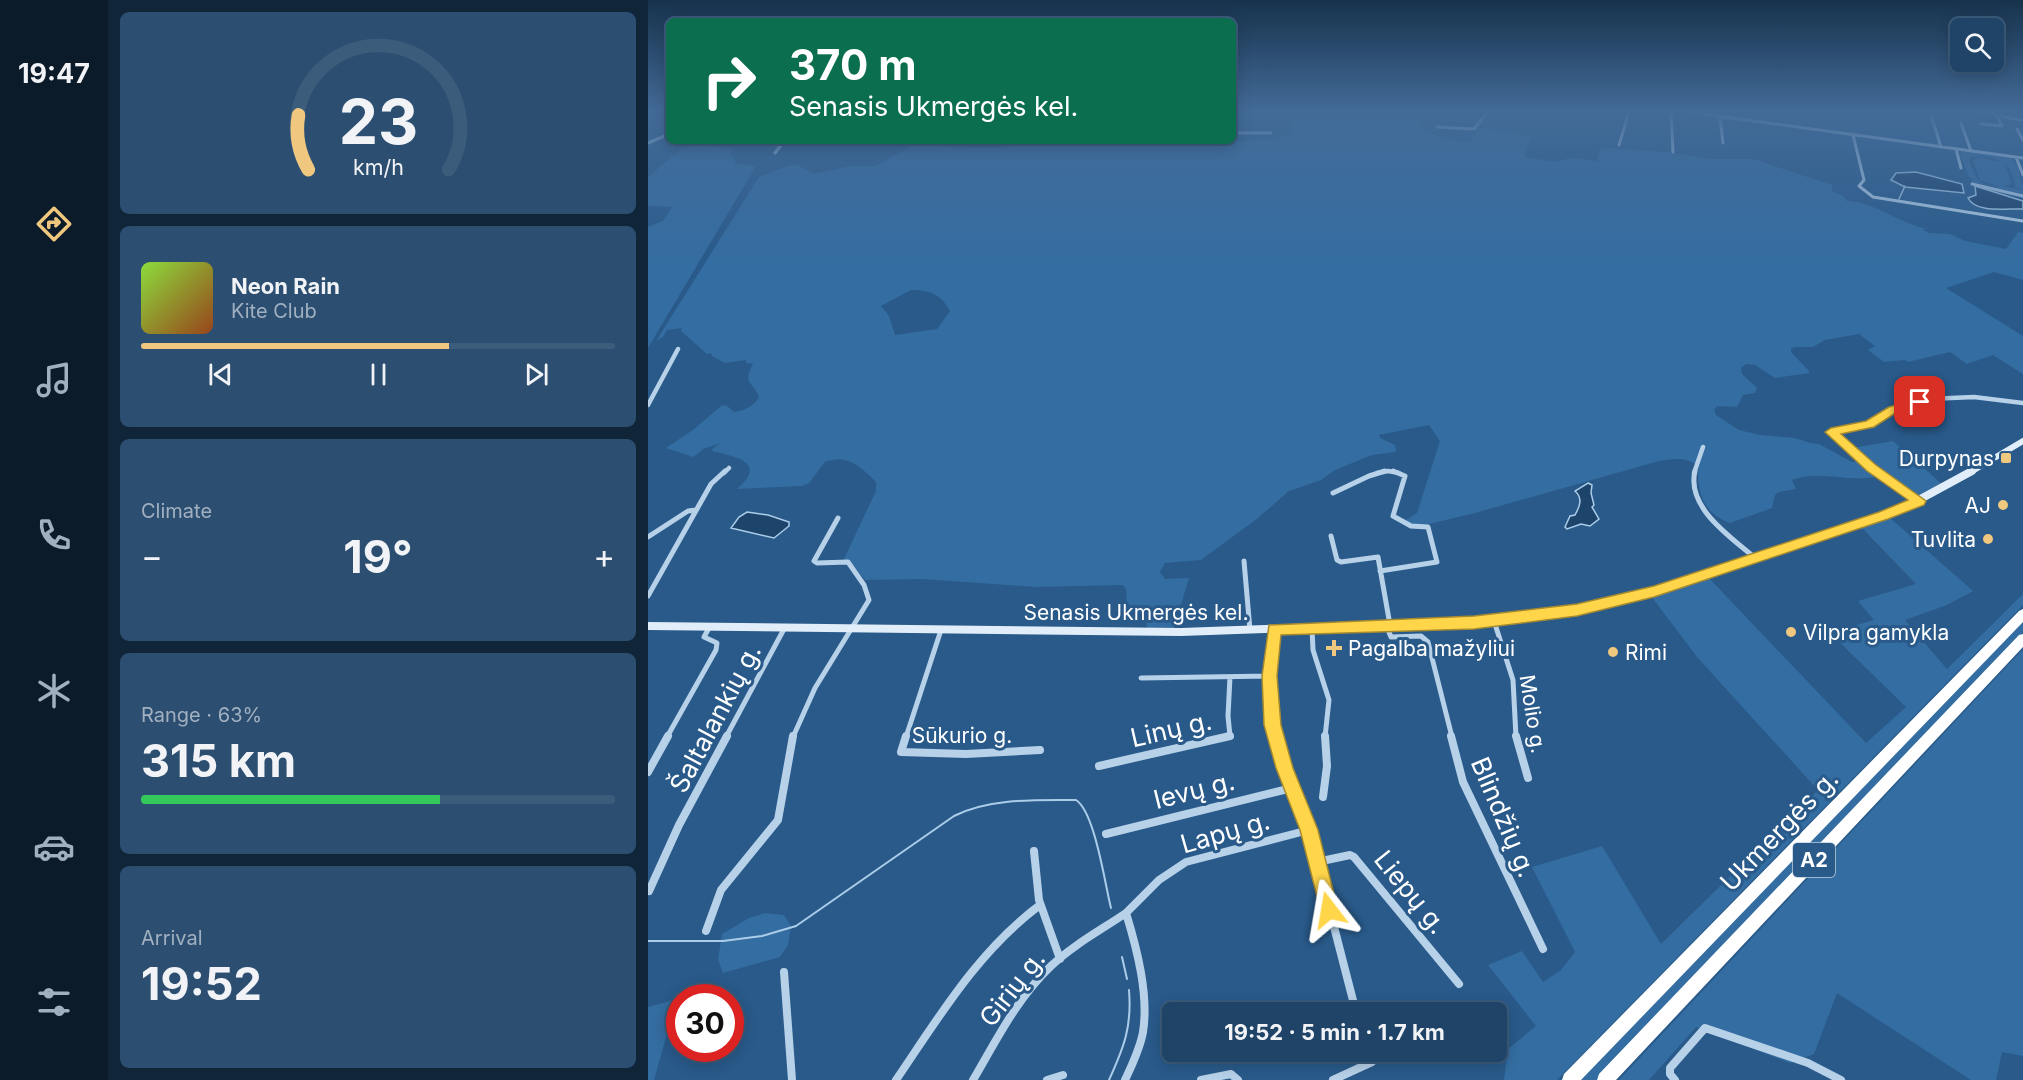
<!DOCTYPE html>
<meta charset="utf-8">
<style>
body{margin:0;font-family:Inter,sans-serif;background:#2c4e71;color:#f1f3f6;height:100vh;display:flex;flex-direction:column;font-size:22px;white-space:nowrap}
*{box-sizing:border-box;margin:0}
p{font-size:20px;color:#a1b0c0}
.icon{flex:none;width:33px;height:33px;fill:none;stroke:currentColor;stroke-width:2;stroke-linecap:round;stroke-linejoin:round}
.map{position:relative;flex:1;overflow:hidden}
.panel{display:flex;flex-direction:column;gap:12px;padding:12px;background:#112539;width:540px}
.panel>*{flex:none}
.hud{position:absolute;left:18px;top:18px;width:570px;height:126px;border-radius:9px;box-shadow:0 3px 15px #0003,0 0 0 2px #3c5c7c;background:#0b6e4f;color:#fff;overflow:hidden}
.fabs{position:absolute;left:1302px;top:18px;display:grid;gap:12px}
.fabs a{display:grid;place-items:center;width:54px;height:54px;border-radius:9px;background:#1f4468;box-shadow:0 3px 15px #0003,0 0 0 2px #3c5c7c;font-size:30px}
.speed{position:absolute;left:18px;top:984px;display:flex;gap:12px;font-size:30px;font-weight:700;text-align:center}
.speed>*{display:grid;place-content:center;width:78px;height:78px;border-radius:50%;background:#1f4468;box-shadow:0 3px 15px #0003,0 0 0 2px #3c5c7c;line-height:1}
.speed .limit{border:9px solid #d22;background:#fff;color:#111}
.pin{position:absolute;display:grid;place-items:center;width:51px;height:51px;color:#fff;margin:-26px;border-radius:12px;box-shadow:0 3px 9px #0006}
.me{position:absolute;width:66px;margin:-33px;rotate:346deg;stroke-linejoin:round;filter:drop-shadow(0 0 4px #0008)}
.turn{display:flex;align-items:center;gap:21px;height:126px;padding:0 24px;font-size:27px}
.turn .icon{width:78px;height:78px;stroke-width:2.5}
.turn b{display:block;font-size:42px;line-height:51px}
.big{font-size:45px;font-weight:700;line-height:1.1}
.panel .widget{flex:1;display:flex;flex-direction:column;justify-content:center;gap:9px;min-width:0;padding:0 21px;border-radius:9px;background:#2c4e71}
.panel .dial{align-items:center;gap:0}
.dial svg{height:156px;overflow:visible;fill:none;stroke:#3c5c7c;stroke-width:7;stroke-linecap:round;text-anchor:middle}
.dial text{fill:#f1f3f6;stroke:none}
.song{display:flex;align-items:center;gap:18px}
.cover{width:72px;height:72px;border-radius:9px;background:linear-gradient(135deg,hsl(90 70% 55%),hsl(20 70% 35%))}
.played{height:6px;border-radius:3px;background:linear-gradient(90deg,#f0c77e 65%,#3c5c7c 65%)}
.keys{display:flex;justify-content:space-around;direction:ltr}
.heat{display:flex;justify-content:space-between;align-items:center;font-size:33px;direction:ltr}
.charge{height:9px;border-radius:4px;background:linear-gradient(90deg,#34c759 63%,#3c5c7c 0)}
.trip{position:absolute;left:514px;top:1002px;width:345px;height:60px;border-radius:9px;background:#1f4468;box-shadow:0 3px 15px #0003,0 0 0 2px #3c5c7c;font-weight:700;line-height:60px;text-align:center}
main{display:flex;flex:1;min-height:0}
.tabs{display:flex;flex-direction:column;width:108px;justify-content:space-around;align-items:center;background:#0c1b2a;color:#a1b0c0}
.tabs .icon{width:42px;height:42px}
.tabs .active{color:#f0c77e}
.tabs b{font-size:27px;color:#f1f3f6}
.map>svg:first-child{display:block}
</style>
<main>
<nav class="tabs">
<b>19:47</b>
<svg class="icon active" aria-label="directions" viewBox="0 0 24 24"><path d="M12 3l9 9-9 9-9-9zM9 14v-3h6M13 9l2 2-2 2"/></svg>
<svg class="icon" aria-label="music" viewBox="0 0 24 24"><path d="M9 18V5l10-2v13"/><circle cx="6" cy="18" r="3"/><circle cx="16" cy="16" r="3"/></svg>
<svg class="icon" aria-label="phone" viewBox="0 0 24 24"><path d="M5 4h4l2 5-3 2q2 4 5 5l2-3 5 2v4C11 20 4 13 5 4z"/></svg>
<svg class="icon" aria-label="climate" viewBox="0 0 24 24"><path d="M12 3v18M4 7l16 10M4 17L20 7"/></svg>
<svg class="icon" aria-label="car" viewBox="0 0 24 24"><path d="M5 17H2v-5l4-1 3-4h7l3 4 3 1v5h-3M9 17h6M6 11h13"/><circle cx="7" cy="17" r="2"/><circle cx="17" cy="17" r="2"/></svg>
<svg class="icon" aria-label="filters" viewBox="0 0 24 24"><path d="M4 7h16M4 17h16"/><circle cx="9" cy="7" r="2"/><circle cx="15" cy="17" r="2"/></svg>
</nav>
<section class="panel">
<div class="widget dial"><svg viewBox="0 0 100 80">
<path d="M14 69A42 42 0 1 1 86 69"/>
<path d="M14 69A42 42 0 0 1 9 41" stroke="#f0c77e"/>
<text x="50" y="56" font-size="32" font-weight="700">23</text>
<text x="50" y="72" font-size="11">km/h</text>
</svg></div>
<div class="widget">
<div class="song"><i class="cover"></i><div><b>Neon Rain</b><p>Kite Club</p></div></div>
<div class="played"></div>
<div class="keys"><svg class="icon" aria-label="previous" viewBox="0 0 24 24"><path d="M18 5L8 12l10 7zM5 5v14"/></svg><svg class="icon" aria-label="pause" viewBox="0 0 24 24"><path d="M8 5v14M16 5v14"/></svg><svg class="icon" aria-label="next" viewBox="0 0 24 24"><path d="M6 5l10 7-10 7zM19 5v14"/></svg></div>
</div>
<div class="widget"><p>Climate</p>
<div class="heat"><a>−</a><b class="big">19°</b><a>+</a></div>
</div>
<div class="widget"><p>Range · 63%</p><b class="big">315 km</b><div class="charge"></div></div>
<div class="widget"><p>Arrival</p><b class="big">19:52</b></div>
</section>
<div class="map">
<svg width="1375" height="1080" viewBox="0 0 1375 1080">
<rect width="100%" height="100%" fill="#295a8a"/>
<path fill="#346da1" fill-rule="evenodd" d="M630,112H766L776,117L793,118L794,116L830,123L776,119L771,128C786,135 804,143 822,142L831,128L882,136L877,157L908,162L922,158L949,161L952,147L1027,153L1061,159H1105L1184,185V191L1195,196L1199,201C1232,202 1259,231 1289,229H1274L1281,233L1302,234L1317,241L1358,249L1370,232L1375,233V280L1346,272L1298,288L1375,336V374L1345,355L1319,364L1302,352L1260,362L1257,360L1236,362L1220,350L1227,346L1211,334L1177,340L1165,347H1146L1143,349V352L1161,371V373L1127,378L1107,365L1098,364L1093,368L1094,374L1109,388L1107,393L1095,395L1089,407L1069,406L1066,410L1068,415L1091,430L1112,435L1147,438L1162,443L1171,444L1204,462L1217,461L1204,448L1245,441L1294,484L1266,500L1231,476C1201,484 1172,469 1144,480L1148,489L1131,492L1127,495L1124,508L1082,523C1054,512 1050,494 1050,467C1040,456 1025,459 1011,461L827,513L777,525L770,526L759,523L758,520L769,513L792,441L781,425L731,435L732,438L747,445L748,452L724,455L687,470L673,480L641,491L610,518L553,560L517,563L512,572L517,579L541,578L526,628H499L497,613L479,606L478,589L475,585L389,587L274,579L217,580L202,561H195L228,491V482C213,467 199,453 177,462L161,483L154,486L89,489C120,462 88,457 64,451L65,448L73,443L52,450H55L45,457L18,448L45,430L73,406L78,405L86,412C97,410 105,407 111,397C105,382 94,384 105,364L98,363V360L77,363L64,356L63,353L59,354L33,331L34,328L19,330L15,337L8,341L111,177L143,165H149L166,174L203,166H228L272,141H294L295,146L299,147C322,147 361,152 383,141L570,143L624,139L645,133V129L638,119L613,115ZM263,290C282,290 293,294 302,311L289,329L247,335L241,316L233,306Z
M53,145L86,149L82,155L88,160L86,164L108,166L0,348V227L15,221L24,207L0,206V177L33,149Z
M1314,151L1363,157L1370,167L1375,189L1367,187C1366,162 1346,154 1323,157L1321,160C1333,198 1346,181 1375,190V195L1323,183L1325,180L1320,175L1312,154Z
M1331,157L1356,163L1364,184L1352,187L1332,180L1325,161Z
M1241,517L1325,591L1299,605L1257,620L1299,669L1375,594V605L909,1080H856L860,1049L888,1026L840,965L874,951L895,982L913,970L927,952L884,867L954,846L1013,944L1170,790L1049,657L1003,596L1060,577L1218,743L1258,707L1182,633L1226,620L1210,601L1268,584L1212,526Z
M1375,620V632L948,1080H932Z
M1375,649V1056L1354,1052L1348,1080H1323L1189,993L1166,1054L1142,1063L1048,1027L1001,1080H971Z
M117,913L136,915L143,926L140,945L132,957L75,973L70,960L74,934L101,918Z
M25,1000L18,1037L6,1080H0V1007Z"/>
<path fill="#1d446b" stroke="#accde9" stroke-width="1.5" d="M1268,172L1314,184L1316,193L1257,187L1243,180L1248,173Z
M1327,186L1375,201V209C1360,208 1328,214 1320,198L1328,195Z
M940,483L944,485L943,493L946,505L944,507L951,519L942,526L933,524L919,529L917,527L922,516L927,515C932,506 935,498 927,491Z
M99,512L120,515L141,522V526L126,538L83,528L91,517Z"/>
<g fill="none" stroke-linecap="round" stroke-linejoin="round">
<path stroke="#accde9" stroke-width="1.5" d="M1251,199L1257,186"/>
<path stroke="#accde9" stroke-width="2" d="M0,941H75L114,936L148,926L306,816C342,798 389,800 428,800C447,812 457,885 463,908
M474,957L479,979
M461,1080C476,1047 484,1027 481,990"/>
<path stroke="#b7d1e9" stroke-width="3" d="M1023,112L1025,152
M1040,112L1375,158
M1282,112L1293,147
M1333,112L1349,115L1354,126L1333,124
M1352,112L1355,117L1375,120
M1072,117L1075,143
M1313,123L1323,151
M789,127L826,129L840,112
M1369,129L1375,140
M585,133H623
M1205,135L1216,180L1211,186L1225,197L1375,221
M0,143L21,134
M971,145L981,112
M1308,149L1313,168
M127,153L136,141
M1368,157L1375,175
M1324,184L1375,196"/>
<path stroke="#b7d1e9" stroke-width="4.5" d="M0,405L30,349
M1183,432L1220,425L1248,408L1280,399L1326,397L1375,403
M1183,432L1231,473
M76,473L81,468
M729,473L740,471L751,473
M1046,473L1055,447"/>
<path stroke="#b7d1e9" stroke-width="5" d="M1047,471C1038,508 1083,537 1107,558
M1229,471L1271,501
M685,493L721,476L737,471
M683,536L689,560L693,562L730,557L742,625
M0,537L40,511L48,510
M596,561L602,630
M732,571L789,562L780,527L763,526L745,516L757,476L745,471
M0,596L63,484L77,471
M846,621L865,680L868,737
M738,625L743,637L773,636L780,642L804,737
M664,628L665,650L681,700L677,737
M626,629C623,665 619,702 628,737
M493,678L622,676
M19,737L68,650L69,643L56,637L61,628
M78,737L136,629
M145,737L167,688L221,600L216,585L200,562L169,563L166,561L190,518
M258,737L293,630
M577,737L582,736L580,716L582,677"/>
<path stroke="#b7d1e9" stroke-width="8" d="M258,736L253,752L318,754L392,750
M628,736L636,768L661,830L708,1012
M803,736L815,782L895,949
M868,736L880,778
M451,766L582,736
M0,772L20,736
M675,797L679,766L677,736
M458,834L644,788
M386,851L391,900L412,959
M669,862L702,855L706,857L811,984
M1,891L31,825L79,736
M58,931L73,890L130,820L145,736
M136,972L144,1080
M248,1080C291,1017 330,951 392,905
M325,1080C348,1041 369,998 403,966C425,945 453,930 478,913
M399,1080L415,1075
M477,1080C484,1065 492,1049 495,1032C501,995 489,949 478,913L511,880L538,862L661,830
M553,1080L583,1074L590,1080
M685,1080L724,1062L721,1052
M1027,1080L1022,1074V1068L1057,1028L1160,1063L1193,1080"/>
<path stroke="#e1edf8" stroke-width="6" d="M1321,473L1375,441"/>
<path stroke="#e1edf8" stroke-width="8" d="M0,626L533,632L846,621L904,614L980,599L1254,509L1324,471"/>
<path fill="#fff" fill-rule="evenodd" d="M1375,609V622L933,1080H914L916,1074L1371,611Z
M1375,634V647L968,1080H949L951,1074L1371,635Z"/>
</g>
<linearGradient id="sky" x2="0" y2="1"><stop stop-color="#17324c"/><stop offset="0.42" stop-color="#436b98"/><stop offset="1" stop-color="#436b98" stop-opacity="0"/></linearGradient>
<rect width="1375" height="264" fill="url(#sky)"/>
<path fill="#ffd54a" stroke="#a68a30" stroke-width="1.5" d="M1272,398L1277,399V404L1249,412L1226,427L1193,434L1228,465L1278,501L1276,505L1240,519L1006,597L929,616L826,629L633,635L629,676L633,725L645,768L670,830L690,910L687,916L681,919L674,916L652,830L628,768L616,725L614,676L621,625L826,616L929,604L1006,586L1231,512L1260,500L1219,471L1177,432L1183,428L1218,421L1241,407Z"/>
<g fill="#f0c77e" stroke="#295a8a" stroke-width="2">
<rect x="1352" y="452" width="12" height="12" rx="3"/>
<circle cx="1355" cy="505" r="6"/>
<circle cx="1340" cy="539" r="6"/>
<circle cx="1143" cy="632" r="6"/>
<path d="M683 639h6v6h6v6h-6v6h-6v-6h-6v-6h6z"/>
<circle cx="965" cy="652" r="6"/>
</g>
<g text-anchor="middle" dominant-baseline="central" stroke-width="6" stroke-linejoin="round" paint-order="stroke">
<rect fill="#295a8a" stroke="#bfcedc" stroke-width="1.5" x="1145" y="843" width="42" height="34" rx="4.5"/>
<g font-size="20" font-weight="bold" fill="#fff">
<text x="1166" y="860">A2</text>
</g>
<g font-size="21" fill="#fff" stroke="#295a8a" text-anchor="end">
<text x="1346" y="458">Durpynas</text>
<text x="1343" y="505">AJ</text>
<text x="1328" y="539">Tuvlita</text>
<text x="1155" y="632" text-anchor="start">Vilpra gamykla</text>
<text x="700" y="648" text-anchor="start">Pagalba mažyliui</text>
<text x="977" y="652" text-anchor="start">Rimi</text>
</g>
<g font-size="21" fill="#fff" stroke="#295a8a">
<text x="488" y="612">Senasis Ukmergės kel.</text>
<text transform="translate(885 714) rotate(81)">Molio g.</text>
<text x="314" y="735">Sūkurio g.</text>
</g>
<g font-size="26" fill="#fff" stroke="#295a8a">
<text transform="translate(67 718) rotate(-62)">Šaltalankių g.</text>
<text transform="translate(523 729) rotate(-13)">Linų g.</text>
<text transform="translate(546 790) rotate(-14)">Ievų g.</text>
<text transform="translate(856 817) rotate(67)">Blindžių g.</text>
<text transform="translate(1131 830) rotate(-46)">Ukmergės g.</text>
<text transform="translate(577 832) rotate(-16)">Lapų g.</text>
<text transform="translate(763 892) rotate(51)">Liepų g.</text>
<text transform="translate(364 988) rotate(-52)">Girių g.</text>
</g>
</g>
</svg>
<div class="fabs">
<a><svg class="icon" aria-label="search" viewBox="0 0 24 24"><circle cx="10" cy="10" r="6"/><path d="M15 15l6 6"/></svg></a>
</div>
<div class="speed"><div class="limit">30</div></div>
<div class="pin" style="left:1272px;top:402px;background:#d93025"><svg class="icon" aria-label="arrive" viewBox="0 0 24 24"><path d="M6 21V4h12l-3 4 3 4H6"/></svg></div>
<svg class="me" style="left:681px;top:910px" viewBox="-20 -20 40 40"><path d="M0-17L14 15 0 8-14 15z" fill="#ffd54a" stroke="#fff" stroke-width="4"/></svg>
<div class="trip">19:52 · 5 min · 1.7 km</div>
<div class="hud">
<div class="turn"><svg class="icon" aria-label="right" viewBox="0 0 24 24"><path d="M7 20v-9h11M14 6l5 5-5 5"/></svg><div><b>370 m</b>Senasis Ukmergės kel.</div></div>
</div>
</div>
</main>
